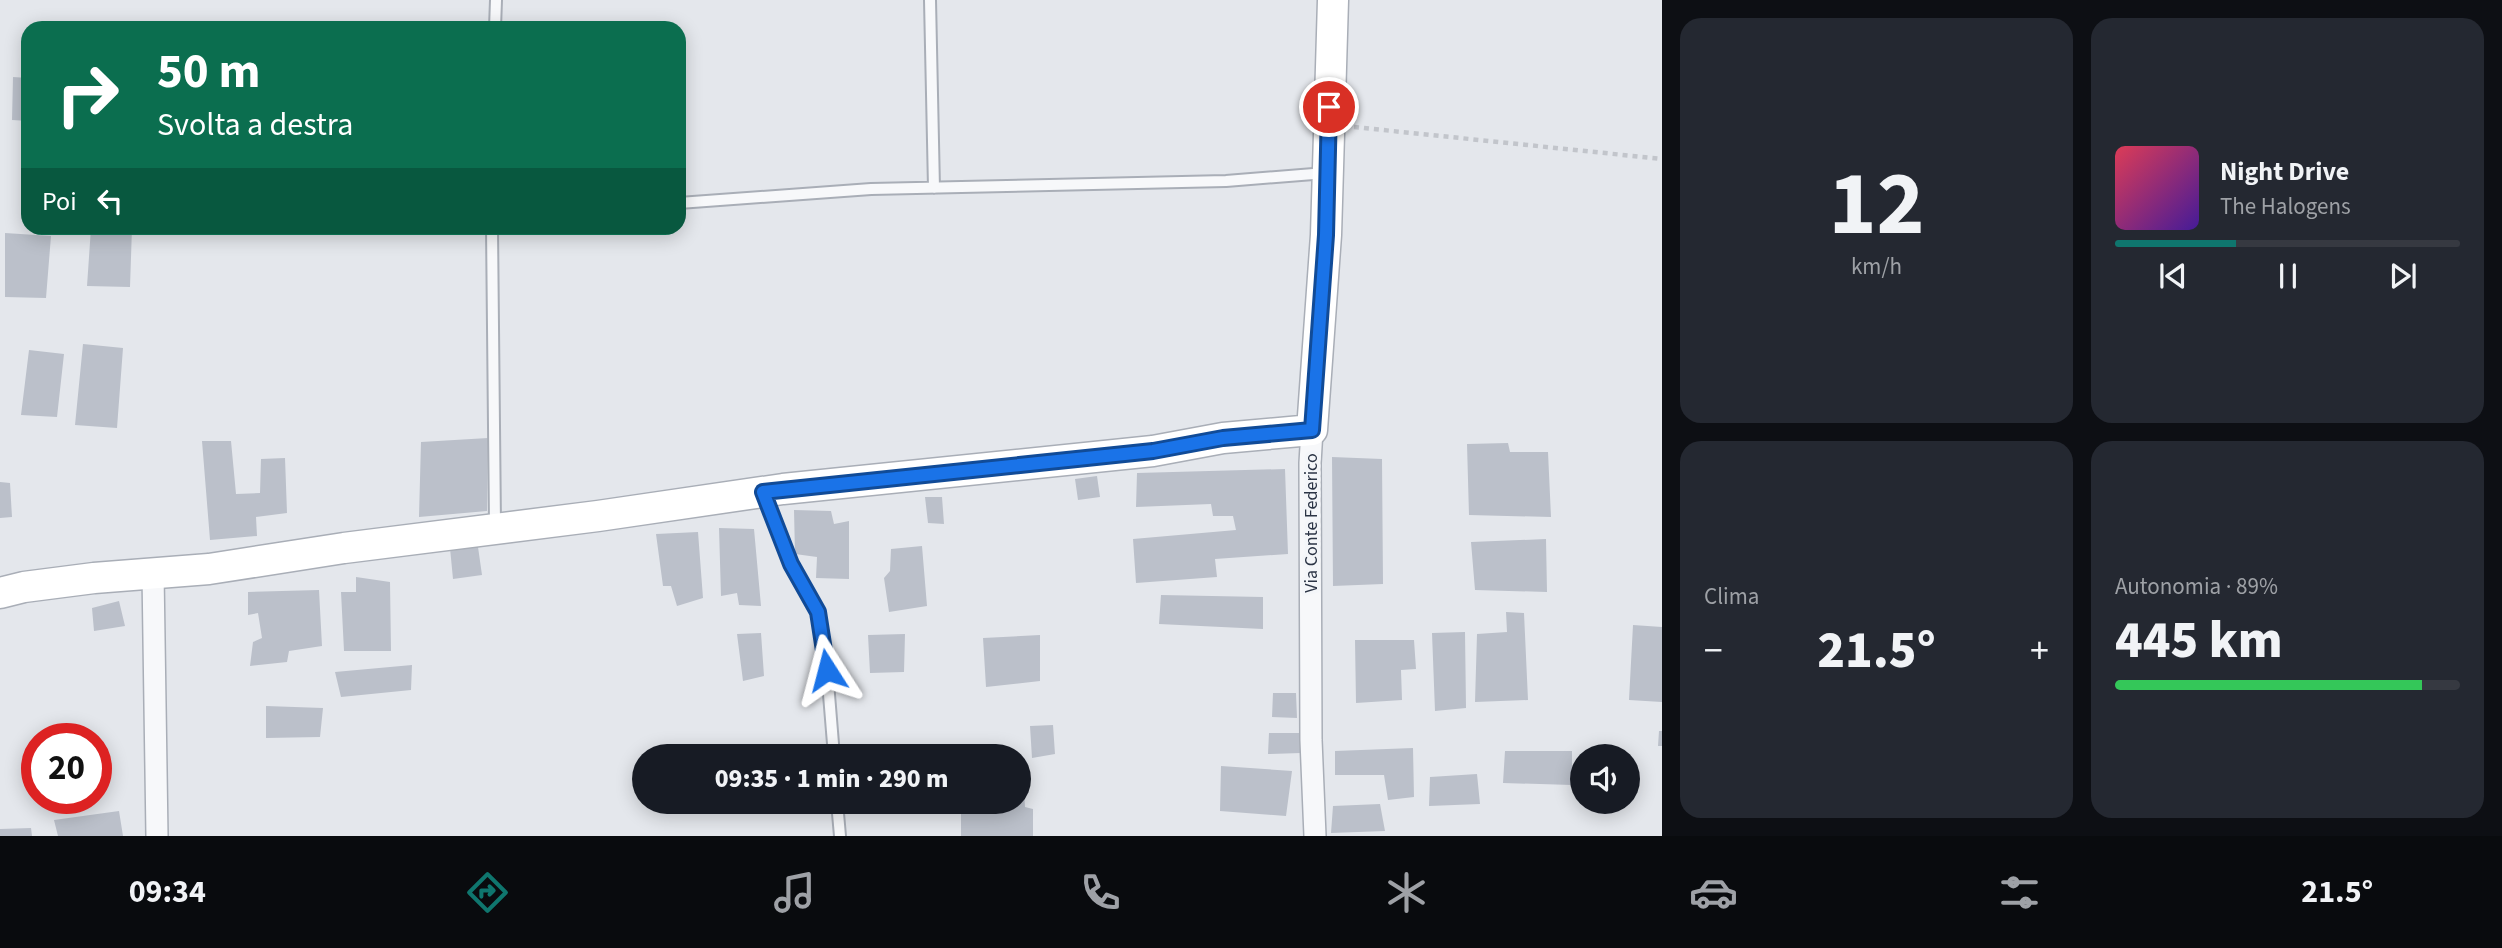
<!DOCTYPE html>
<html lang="it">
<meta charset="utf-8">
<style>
body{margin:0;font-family:"Source Sans 3",sans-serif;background:#242831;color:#f1f3f6;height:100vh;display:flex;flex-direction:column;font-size:26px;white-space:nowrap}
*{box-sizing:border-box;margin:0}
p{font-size:23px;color:#9ea1a6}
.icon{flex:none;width:38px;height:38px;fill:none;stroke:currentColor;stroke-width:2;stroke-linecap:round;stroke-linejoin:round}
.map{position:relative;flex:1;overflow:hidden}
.sheet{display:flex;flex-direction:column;gap:18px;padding:18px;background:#0d0f14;width:840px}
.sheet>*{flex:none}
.top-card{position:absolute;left:21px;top:21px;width:665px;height:214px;border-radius:21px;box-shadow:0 4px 18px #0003;background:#0b6e4f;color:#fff;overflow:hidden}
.buttons{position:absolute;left:1570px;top:744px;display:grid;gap:14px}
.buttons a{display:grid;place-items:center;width:70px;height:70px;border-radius:50%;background:#171b24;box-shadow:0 4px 18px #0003;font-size:35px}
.speed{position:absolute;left:21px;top:723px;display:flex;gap:14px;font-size:35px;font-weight:700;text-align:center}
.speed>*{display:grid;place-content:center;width:91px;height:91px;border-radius:50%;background:#171b24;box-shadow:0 4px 18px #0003;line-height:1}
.speed .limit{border:10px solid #d22;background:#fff;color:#111}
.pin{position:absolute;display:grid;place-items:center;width:60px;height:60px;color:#fff;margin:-30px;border:4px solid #fff;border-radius:50%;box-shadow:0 2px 7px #0007}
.me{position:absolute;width:77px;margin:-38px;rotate:351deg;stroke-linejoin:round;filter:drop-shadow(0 0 5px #0008)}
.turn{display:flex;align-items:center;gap:24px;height:147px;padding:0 21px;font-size:32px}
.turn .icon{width:91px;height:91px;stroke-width:2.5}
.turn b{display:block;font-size:49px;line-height:60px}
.then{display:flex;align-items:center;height:66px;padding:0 21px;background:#0003;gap:14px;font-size:26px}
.big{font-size:52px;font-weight:800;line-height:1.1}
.sheet .tile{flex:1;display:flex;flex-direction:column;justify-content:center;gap:10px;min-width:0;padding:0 24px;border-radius:21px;background:#242831}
.sheet .dial{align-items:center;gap:0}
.dial b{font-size:91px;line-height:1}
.song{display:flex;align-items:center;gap:21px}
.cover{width:84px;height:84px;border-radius:10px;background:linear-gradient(135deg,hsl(350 70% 55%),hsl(260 70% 35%))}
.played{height:7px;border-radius:4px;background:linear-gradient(90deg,#0f766e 35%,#363941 35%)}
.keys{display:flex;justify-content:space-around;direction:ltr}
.heat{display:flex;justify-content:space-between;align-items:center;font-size:38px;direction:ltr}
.charge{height:10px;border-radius:5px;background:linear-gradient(90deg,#34c759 89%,#363941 0)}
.sheet .tiles{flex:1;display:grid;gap:18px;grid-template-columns:repeat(2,1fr)}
.trip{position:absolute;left:632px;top:744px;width:399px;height:70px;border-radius:35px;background:#171b24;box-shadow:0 4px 18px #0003;font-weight:800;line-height:70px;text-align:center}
.tab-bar{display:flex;height:112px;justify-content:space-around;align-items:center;background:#090b0e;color:#9ea1a6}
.tab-bar .icon{width:49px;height:49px}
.tab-bar .current{color:#0f766e}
.tab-bar b{font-size:32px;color:#f1f3f6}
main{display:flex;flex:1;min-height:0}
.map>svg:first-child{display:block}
</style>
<main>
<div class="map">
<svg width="1662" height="836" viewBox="0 0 1662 836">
<rect width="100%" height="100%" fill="#e4e7ec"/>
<path fill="#bbc0ca" d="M13,77L28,78V121L12,120Z
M91,228H132L130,287L87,286Z
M5,233L51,236L46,298L5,297Z
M83,344L123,348L117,428L75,425Z
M29,350L64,354L57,417L21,415Z
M488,438L487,511L419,517L421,442Z
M202,441H231L236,494L260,493L261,459L285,458L287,513L256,517L257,536L210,540Z
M1508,443L1510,452H1548L1551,517L1469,515L1467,444Z
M1332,457L1382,459L1383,584L1333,586Z
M1285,469L1288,554L1215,559L1217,577L1136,583L1133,539L1236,530L1233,516H1213L1211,504L1136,507L1137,473Z
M1097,476L1100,497L1078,500L1075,479Z
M0,482L10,483L12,517L0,518Z
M925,497H942L944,524L928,523Z
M794,510L831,511L834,524L849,521V579L816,578L817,557L795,554Z
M719,528L754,529L761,606L739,605L737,593L721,596Z
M698,532L703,598L677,606L671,586H663L656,534Z
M1546,539L1547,592L1475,590L1471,542Z
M922,546L927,606L889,612L884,578L890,571L891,549Z
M478,547L482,575L453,579L450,548Z
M356,577L390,582L391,651H344L341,592H356Z
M319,590L322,646L289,651L287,662L250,666L253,642L262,638L258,613L248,615V592Z
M1161,595L1263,597V629L1159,624Z
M119,601L125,626L94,631L92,608Z
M1506,612L1524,613L1528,700L1475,702L1477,634L1507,632Z
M1633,625L1662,627V702L1629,700Z
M1465,632L1466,708L1435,711L1432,633Z
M761,633L764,676L743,681L737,634Z
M905,634L904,672L870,673L868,635Z
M1040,635V681L986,687L983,638Z
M1355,640H1414L1416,669L1401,670L1402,700L1356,703Z
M412,665L411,690L341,697L335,672Z
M1273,693H1296L1297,718L1272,717Z
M266,706L323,708L320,737L266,738Z
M1053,725L1055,754L1032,758L1030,726Z
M1659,731H1662V746H1658Z
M1269,733H1301V753L1268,754Z
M1413,748L1414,797L1388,800L1384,775H1335V751Z
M1505,751H1572V785L1503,783Z
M1221,766L1292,771L1286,816L1220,811Z
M1477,774L1480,804L1429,806L1430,777Z
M1018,791H1024L1025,807L1033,809V836H961V802H1018Z
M1380,804L1385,831L1331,833L1333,806Z
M119,811L123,836H58L54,820Z
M31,828L32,836H0V829Z"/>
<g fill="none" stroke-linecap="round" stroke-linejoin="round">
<defs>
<path id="lane" d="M930,0L934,188
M495,28L496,0
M679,203L871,189L1226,181L1326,173
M492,228L495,525
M764,495L791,564L818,612L827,670L834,756
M837,802L840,836"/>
<path id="street" d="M1312,430L1310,463L1311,740L1315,836
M153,573L157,836"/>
<path id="secondary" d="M0,593L24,587L94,578L209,569L344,548L598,516L783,489L1153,451L1223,438L1312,430L1326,235L1333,0"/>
</defs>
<use href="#lane" stroke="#a9aeb7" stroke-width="14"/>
<use href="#street" stroke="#a9aeb7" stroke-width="24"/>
<use href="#secondary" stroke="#a9aeb7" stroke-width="33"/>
<path stroke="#c2c5cb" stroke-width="4.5" stroke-dasharray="5 5" stroke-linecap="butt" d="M1354,127L1662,159"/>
<use href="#lane" stroke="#f7f8fa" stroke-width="10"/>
<use href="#street" stroke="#f7f8fa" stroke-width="21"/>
<use href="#secondary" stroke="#fff" stroke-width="30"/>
</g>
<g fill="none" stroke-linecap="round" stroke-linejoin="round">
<defs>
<path id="route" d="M827,670L818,612L791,564L763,492L1153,451L1223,438L1312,430L1326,235L1329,107"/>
</defs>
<use href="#route" stroke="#114b97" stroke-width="18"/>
<use href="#route" stroke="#1a73e8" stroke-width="12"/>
</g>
<g text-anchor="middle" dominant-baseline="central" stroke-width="7" stroke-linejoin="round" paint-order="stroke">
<g font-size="18" fill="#2b3445" stroke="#f4f6f9">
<text transform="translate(1311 523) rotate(-90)">Via Conte Federico</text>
</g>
</g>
</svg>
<div class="buttons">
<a><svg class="icon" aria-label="sound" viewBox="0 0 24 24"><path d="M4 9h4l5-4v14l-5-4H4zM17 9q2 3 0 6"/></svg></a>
</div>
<div class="speed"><div class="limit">20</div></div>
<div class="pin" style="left:1329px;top:107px;background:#d93025"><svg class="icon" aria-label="arrive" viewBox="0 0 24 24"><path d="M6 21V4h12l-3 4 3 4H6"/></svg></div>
<svg class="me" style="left:827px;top:670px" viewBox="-20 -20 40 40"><path d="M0-17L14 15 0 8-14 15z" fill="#1a73e8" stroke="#fff" stroke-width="4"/></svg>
<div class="trip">09:35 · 1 min · 290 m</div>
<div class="top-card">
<div class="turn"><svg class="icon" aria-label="right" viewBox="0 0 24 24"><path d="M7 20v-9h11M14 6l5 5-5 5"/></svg><div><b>50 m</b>Svolta a destra</div></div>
<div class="then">Poi<svg class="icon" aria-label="left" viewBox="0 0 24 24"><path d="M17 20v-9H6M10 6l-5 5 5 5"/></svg></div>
</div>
</div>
<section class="sheet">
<div class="tiles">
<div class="tile dial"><b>12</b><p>km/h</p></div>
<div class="tile">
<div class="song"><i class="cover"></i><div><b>Night Drive</b><p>The Halogens</p></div></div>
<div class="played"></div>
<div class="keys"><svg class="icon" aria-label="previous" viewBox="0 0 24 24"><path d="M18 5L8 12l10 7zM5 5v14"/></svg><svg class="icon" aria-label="pause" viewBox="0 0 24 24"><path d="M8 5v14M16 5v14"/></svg><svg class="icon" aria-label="next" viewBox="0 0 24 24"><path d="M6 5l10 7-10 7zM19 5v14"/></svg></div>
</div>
<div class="tile"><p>Clima</p>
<div class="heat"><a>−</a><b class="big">21.5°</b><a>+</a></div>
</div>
<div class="tile"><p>Autonomia · 89%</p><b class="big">445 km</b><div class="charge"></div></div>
</div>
</section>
</main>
<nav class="tab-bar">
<b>09:34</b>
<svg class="icon current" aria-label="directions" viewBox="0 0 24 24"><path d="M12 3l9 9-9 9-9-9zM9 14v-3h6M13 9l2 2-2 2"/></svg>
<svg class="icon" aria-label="music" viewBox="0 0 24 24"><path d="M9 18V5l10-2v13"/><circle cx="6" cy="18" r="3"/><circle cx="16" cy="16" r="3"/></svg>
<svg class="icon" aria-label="phone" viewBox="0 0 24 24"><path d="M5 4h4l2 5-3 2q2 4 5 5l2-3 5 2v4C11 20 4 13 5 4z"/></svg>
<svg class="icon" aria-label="climate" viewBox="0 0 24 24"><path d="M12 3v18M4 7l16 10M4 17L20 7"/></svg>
<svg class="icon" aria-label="car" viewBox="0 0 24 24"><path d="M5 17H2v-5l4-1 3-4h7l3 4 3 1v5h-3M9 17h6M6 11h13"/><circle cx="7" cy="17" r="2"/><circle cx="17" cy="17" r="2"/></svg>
<svg class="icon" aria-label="filters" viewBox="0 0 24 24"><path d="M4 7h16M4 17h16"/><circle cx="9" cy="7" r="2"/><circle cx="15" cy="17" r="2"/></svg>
<b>21.5°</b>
</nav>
